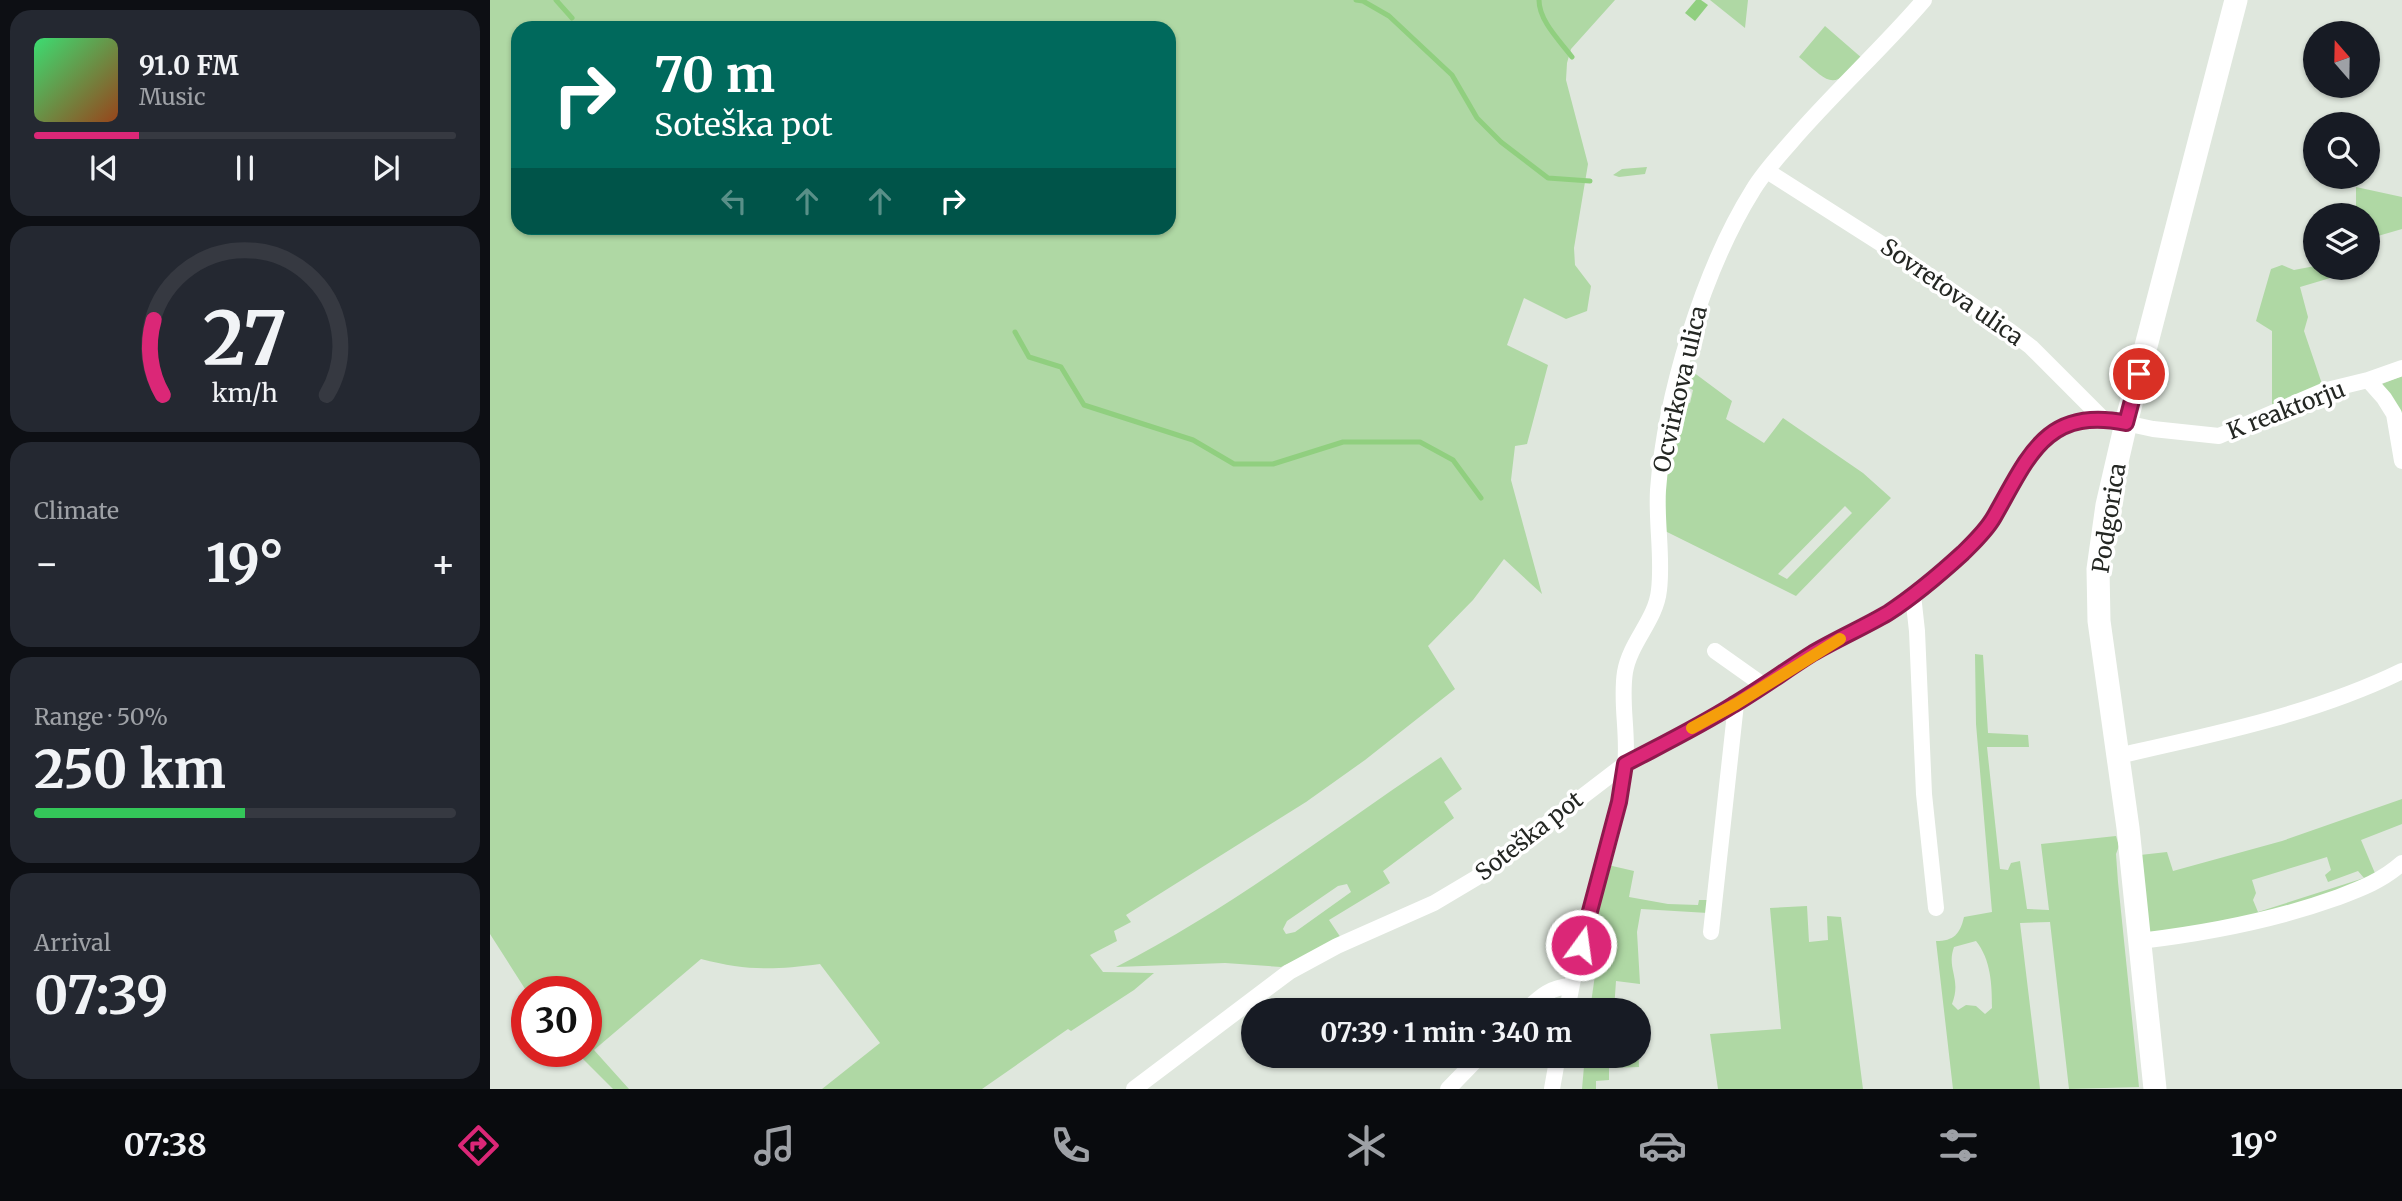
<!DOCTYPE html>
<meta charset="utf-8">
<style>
:root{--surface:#171b24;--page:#242831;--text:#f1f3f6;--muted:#9ea1a6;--line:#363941;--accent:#db2777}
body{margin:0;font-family:Merriweather,serif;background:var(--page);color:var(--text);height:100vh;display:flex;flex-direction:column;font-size:26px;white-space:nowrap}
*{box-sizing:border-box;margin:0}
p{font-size:23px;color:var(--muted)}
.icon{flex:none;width:38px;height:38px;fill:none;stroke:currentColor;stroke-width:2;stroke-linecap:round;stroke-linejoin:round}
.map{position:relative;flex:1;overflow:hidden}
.drawer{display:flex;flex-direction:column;gap:10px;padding:10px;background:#0d0f14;width:490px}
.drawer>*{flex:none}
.top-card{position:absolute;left:21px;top:21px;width:665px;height:214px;border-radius:21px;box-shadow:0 2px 5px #0004;background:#00695c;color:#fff;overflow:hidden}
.needle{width:46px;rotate:340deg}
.fabs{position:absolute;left:1813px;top:21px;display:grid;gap:14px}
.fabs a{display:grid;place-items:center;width:77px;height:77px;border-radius:50%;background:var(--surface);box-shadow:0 2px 5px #0004;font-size:35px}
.speed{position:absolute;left:21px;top:976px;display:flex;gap:14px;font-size:35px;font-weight:700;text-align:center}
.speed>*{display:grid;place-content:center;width:91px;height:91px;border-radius:50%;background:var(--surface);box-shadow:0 2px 5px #0004;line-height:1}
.speed .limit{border:10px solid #d22;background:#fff;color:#111}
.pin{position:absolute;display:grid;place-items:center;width:60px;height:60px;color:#fff;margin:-30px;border:4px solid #fff;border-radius:50%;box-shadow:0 2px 7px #0007}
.me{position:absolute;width:77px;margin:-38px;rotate:14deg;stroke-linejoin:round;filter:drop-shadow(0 0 5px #0008)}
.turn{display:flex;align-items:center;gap:24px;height:147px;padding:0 28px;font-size:32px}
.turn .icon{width:91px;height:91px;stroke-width:2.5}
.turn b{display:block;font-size:49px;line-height:60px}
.lanes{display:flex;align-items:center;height:66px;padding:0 28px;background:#0003;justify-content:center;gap:35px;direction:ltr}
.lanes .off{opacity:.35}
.big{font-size:52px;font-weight:700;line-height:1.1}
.drawer .tile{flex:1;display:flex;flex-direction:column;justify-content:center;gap:10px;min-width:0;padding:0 24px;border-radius:21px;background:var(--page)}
.drawer .dial{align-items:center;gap:0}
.dial svg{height:182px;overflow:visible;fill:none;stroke:var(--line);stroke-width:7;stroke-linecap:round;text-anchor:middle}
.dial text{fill:var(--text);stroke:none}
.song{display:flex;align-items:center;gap:21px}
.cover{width:84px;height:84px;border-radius:10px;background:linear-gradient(135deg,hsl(140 70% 55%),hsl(20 70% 35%))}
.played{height:7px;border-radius:4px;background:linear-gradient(90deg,var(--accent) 25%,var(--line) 25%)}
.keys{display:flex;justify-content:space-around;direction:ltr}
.heat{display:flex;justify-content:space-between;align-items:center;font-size:38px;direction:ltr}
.charge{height:10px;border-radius:5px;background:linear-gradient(90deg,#34c759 50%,var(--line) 0)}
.trip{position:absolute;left:751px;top:998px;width:410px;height:70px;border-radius:35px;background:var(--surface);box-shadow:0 2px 5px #0004;font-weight:700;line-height:70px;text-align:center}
.tab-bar{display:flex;height:112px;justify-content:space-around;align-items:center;background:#090b0e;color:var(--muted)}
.tab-bar .icon{width:49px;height:49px}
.tab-bar .on{color:var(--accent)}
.tab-bar b{font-size:32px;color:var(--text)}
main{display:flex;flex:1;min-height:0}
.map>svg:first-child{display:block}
.green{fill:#afd8a4;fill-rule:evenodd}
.water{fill:#90cf7f}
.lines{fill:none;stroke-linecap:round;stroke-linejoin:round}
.stream{stroke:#90cf7f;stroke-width:5}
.street{stroke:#fff;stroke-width:16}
.secondary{stroke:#fff;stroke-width:23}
.route-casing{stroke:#8e194d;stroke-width:18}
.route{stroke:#db2777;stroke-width:12}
.slow{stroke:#f59e0b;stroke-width:12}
.labels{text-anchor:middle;stroke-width:7;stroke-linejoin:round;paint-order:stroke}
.street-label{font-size:23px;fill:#242723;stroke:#fff}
</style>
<main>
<section class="drawer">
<div class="tile">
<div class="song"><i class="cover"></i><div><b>91.0 FM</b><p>Music</p></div></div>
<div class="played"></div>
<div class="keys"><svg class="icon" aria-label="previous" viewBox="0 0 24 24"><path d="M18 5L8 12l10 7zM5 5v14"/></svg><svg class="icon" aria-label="pause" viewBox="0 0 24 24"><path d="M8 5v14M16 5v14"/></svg><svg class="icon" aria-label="next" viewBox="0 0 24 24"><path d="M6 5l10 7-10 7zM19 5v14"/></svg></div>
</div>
<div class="tile dial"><svg viewBox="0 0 100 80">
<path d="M14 69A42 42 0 1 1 86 69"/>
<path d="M14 69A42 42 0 0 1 10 36" stroke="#db2777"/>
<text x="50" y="56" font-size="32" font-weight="700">27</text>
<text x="50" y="72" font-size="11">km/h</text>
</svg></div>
<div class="tile"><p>Climate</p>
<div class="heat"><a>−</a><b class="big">19°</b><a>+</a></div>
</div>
<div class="tile"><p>Range · 50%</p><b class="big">250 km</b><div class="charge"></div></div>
<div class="tile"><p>Arrival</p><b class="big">07:39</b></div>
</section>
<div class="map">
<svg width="1912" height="1089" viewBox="0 0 1912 1089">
<rect width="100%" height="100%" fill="#dfe7dd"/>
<path class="green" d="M0,0H1125L1081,49L1077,63L1076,80L1098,164L1084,248L1085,265L1101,286L1097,311L1076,319L1034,298L1017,345L1058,365L1037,444L1025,446L1021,480L1052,594L1014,559L983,600L938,646L965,689L875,760L816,802L636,915L641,922L624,931L627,941L600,955L613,972L664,973L644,990L581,1031L578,1029L492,1089H332L390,1043L330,964C284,970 257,971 211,959L104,1050L139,1089H123L86,1052H96V992H37L0,934ZM28,28H679V228H28Z
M1220,0H1258L1255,28Z
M1335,26L1373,59C1341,90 1342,85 1309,57Z
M1157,167L1155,174L1129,177L1123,175L1132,169Z
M1866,187L1912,197V229L1881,238L1882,265L1878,267V215H1866Z
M1792,265L1804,270L1825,266L1874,268L1810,287L1818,317L1814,331L1832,384L1782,406V331L1766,321L1781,269Z
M1203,372L1242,401L1236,419L1274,443L1293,418L1373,473L1401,498L1306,596L1175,531L1174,479L1189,401L1200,403L1203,390L1193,385ZM1355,506L1362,513L1297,579L1288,574Z
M1912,376V422L1892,384Z
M1485,654L1493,655L1498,733L1538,735L1539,747H1497L1510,869L1518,870L1521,863L1530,861L1537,909L1559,910L1551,844L1626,836L1629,846L1626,854L1628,882L1649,1087L1579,1089L1560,922L1530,923L1550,1089H1463L1446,941C1464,941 1470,934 1474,917L1502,912L1486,724ZM1486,941C1501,960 1502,984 1502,1008L1495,1014L1486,1006L1476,1005L1468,1010L1462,1004C1472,979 1456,969 1464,947Z
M951,757L972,789L954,802L964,818L893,871L900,883L839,920L851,938L791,967L735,963L626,967C741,909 844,828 951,757ZM857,884L861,892L805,932L796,934L793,929L797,921L848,886Z
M1912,799V824L1871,840L1887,878L1824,903L1699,931L1659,932L1650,855L1677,852L1683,871L1792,841ZM1837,857L1841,870L1835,875L1838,882L1868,871L1874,878L1768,912L1763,900L1766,893L1762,880Z
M1118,865L1144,871L1139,897L1178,904L1208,905L1209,900H1219L1218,913L1151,909L1147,932L1150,984L1126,981L1124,1010H1100L1105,975L1093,972Z
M1317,906L1319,942L1338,940L1337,916L1351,917L1373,1089H1228L1220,1034L1291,1029L1280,908Z
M1148,1036L1149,1067L1119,1068V1080L1106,1081V1089H1092L1095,1055H1148Z"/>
<path class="water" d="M1206,0H1211L1218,5L1205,21L1195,13Z"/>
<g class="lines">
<path class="stream" d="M66,0L82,18
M866,0L873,1L899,16L962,75L987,118L1011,142L1058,178L1100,181
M1049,0C1049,21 1070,41 1082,57
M525,332L539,357L571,367L594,405L703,440L744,464H783L853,442H930L963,460L991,498"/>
<path class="street" d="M1277,171L1412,257L1520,331L1541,347L1612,418L1663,429L1729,436L1833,391L1878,380L1912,368
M1878,380L1894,398L1904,414L1912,461
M1423,595L1427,631L1434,794L1446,908
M1225,651L1273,685
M1627,756C1722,735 1824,714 1912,671
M1221,932L1246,704
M1650,941C1717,933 1782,921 1846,898C1870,889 1892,881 1912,863
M1036,1010C1051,996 1061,987 1081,986
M1077,1010C1084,971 1093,934 1104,896C1116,853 1130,810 1135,766C1139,735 1130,703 1135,672C1140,642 1166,620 1169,590C1173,557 1166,523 1168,490C1175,396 1213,270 1263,190C1273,173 1288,157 1301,142C1343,93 1392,49 1434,0
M644,1089L799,972L847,946L944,903L986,878L1135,764L1229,714L1326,652L1398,612L1423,595L1471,554L1497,528L1533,464L1556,438L1575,425L1612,418
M958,1089L991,1055
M1062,1089L1068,1055"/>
<path class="secondary" d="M1665,1089L1638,828L1609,621L1608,569L1617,505L1636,423L1746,0"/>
</g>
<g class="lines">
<g class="route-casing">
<path id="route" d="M1091,945L1129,802L1135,764C1171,745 1208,727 1243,705C1270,689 1296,670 1323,653C1347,639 1374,627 1398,613C1424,596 1450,574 1473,553C1484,542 1496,531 1504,517C1538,458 1555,406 1636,423L1649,374"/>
</g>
<use href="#route" class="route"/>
<path class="slow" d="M1202,728L1246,704L1350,639"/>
</g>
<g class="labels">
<g class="street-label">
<text transform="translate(1462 292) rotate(35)" y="8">Sovretova ulica</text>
<text transform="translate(1190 389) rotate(-77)" y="8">Ocvirkova ulica</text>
<text transform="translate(1796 410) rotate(-21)" y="8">K reaktorju</text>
<text transform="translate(1619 518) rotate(-81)" y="8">Podgorica</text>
<text transform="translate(1039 836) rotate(-38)" y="8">Soteška pot</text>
</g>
</g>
</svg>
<div class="fabs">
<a><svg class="needle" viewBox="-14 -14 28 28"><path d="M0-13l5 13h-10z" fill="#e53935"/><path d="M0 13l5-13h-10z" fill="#9ea1a6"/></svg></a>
<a><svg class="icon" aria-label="search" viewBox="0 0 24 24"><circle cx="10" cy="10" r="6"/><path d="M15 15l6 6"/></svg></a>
<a><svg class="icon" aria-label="layers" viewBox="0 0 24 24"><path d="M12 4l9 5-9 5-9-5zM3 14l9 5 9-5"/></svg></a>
</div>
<div class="speed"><div class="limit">30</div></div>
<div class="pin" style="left:1649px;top:374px;background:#d93025"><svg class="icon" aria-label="arrive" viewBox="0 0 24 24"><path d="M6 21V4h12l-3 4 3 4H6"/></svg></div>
<svg class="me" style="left:1091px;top:945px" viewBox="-20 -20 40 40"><circle r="17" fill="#db2777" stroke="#fff" stroke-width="3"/><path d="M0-11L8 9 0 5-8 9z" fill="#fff"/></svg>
<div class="trip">07:39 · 1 min · 340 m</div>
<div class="top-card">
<div class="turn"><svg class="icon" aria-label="right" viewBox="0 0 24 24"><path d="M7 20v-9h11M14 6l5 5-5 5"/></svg><div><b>70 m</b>Soteška pot</div></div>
<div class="lanes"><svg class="icon off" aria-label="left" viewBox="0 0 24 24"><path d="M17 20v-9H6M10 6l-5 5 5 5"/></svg><svg class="icon off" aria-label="ahead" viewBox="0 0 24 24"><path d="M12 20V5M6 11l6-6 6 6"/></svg><svg class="icon off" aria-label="ahead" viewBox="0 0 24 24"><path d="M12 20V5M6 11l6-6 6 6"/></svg><svg class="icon" aria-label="right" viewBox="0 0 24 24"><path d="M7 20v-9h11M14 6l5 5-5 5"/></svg></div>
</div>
</div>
</main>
<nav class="tab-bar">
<b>07:38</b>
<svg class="icon on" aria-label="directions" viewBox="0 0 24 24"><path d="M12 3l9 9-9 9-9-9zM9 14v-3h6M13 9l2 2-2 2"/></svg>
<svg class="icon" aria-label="music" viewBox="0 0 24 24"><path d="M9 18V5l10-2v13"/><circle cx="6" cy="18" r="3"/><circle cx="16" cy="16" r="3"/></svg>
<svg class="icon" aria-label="phone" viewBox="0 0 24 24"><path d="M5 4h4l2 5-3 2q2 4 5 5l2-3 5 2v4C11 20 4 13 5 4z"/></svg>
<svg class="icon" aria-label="climate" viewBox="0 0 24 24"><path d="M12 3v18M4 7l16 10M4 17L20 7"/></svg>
<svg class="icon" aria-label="car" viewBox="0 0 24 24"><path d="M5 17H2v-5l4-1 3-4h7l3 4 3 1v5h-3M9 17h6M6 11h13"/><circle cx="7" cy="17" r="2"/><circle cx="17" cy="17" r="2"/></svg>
<svg class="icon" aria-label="filters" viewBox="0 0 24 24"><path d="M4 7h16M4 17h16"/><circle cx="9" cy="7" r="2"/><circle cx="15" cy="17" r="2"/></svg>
<b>19°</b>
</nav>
